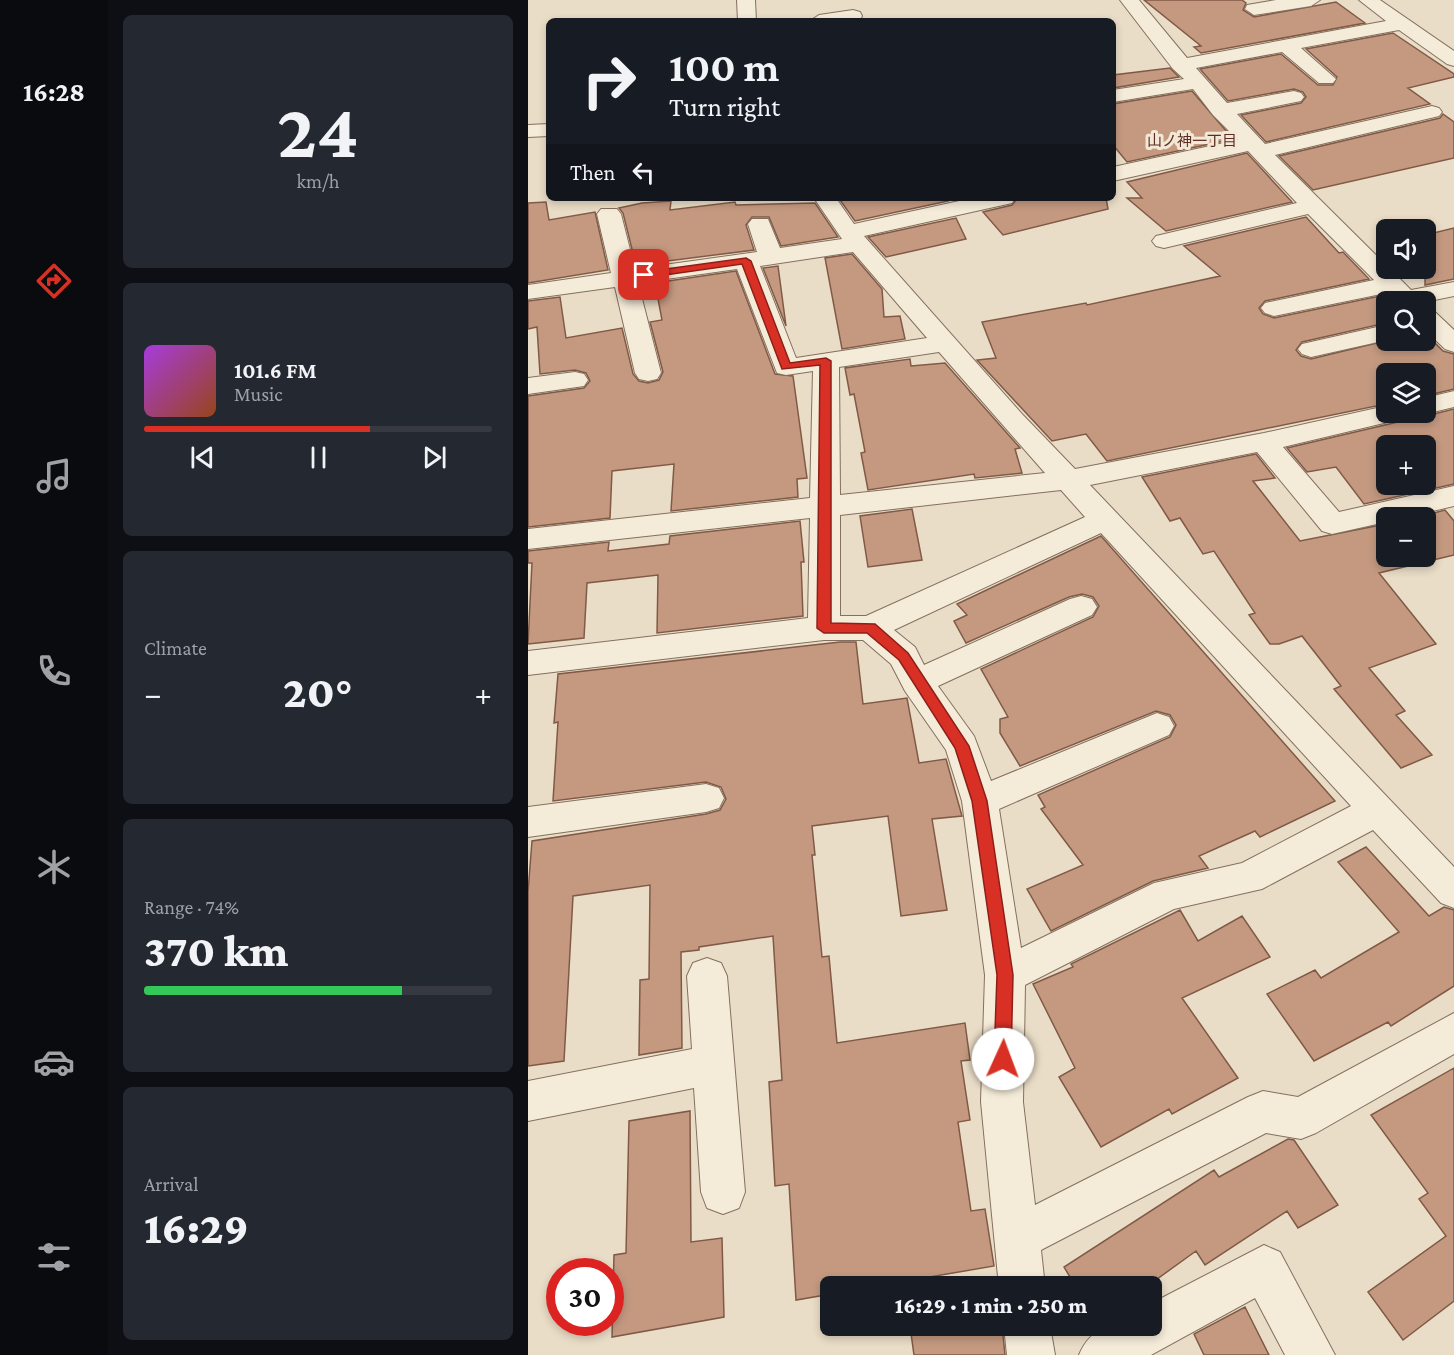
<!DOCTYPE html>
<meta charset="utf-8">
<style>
:root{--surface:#171b24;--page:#242831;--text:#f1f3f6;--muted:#9ea1a6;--line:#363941;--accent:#d93025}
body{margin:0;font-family:"Crimson Pro","Noto Sans JP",serif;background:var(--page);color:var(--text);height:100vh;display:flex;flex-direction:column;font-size:22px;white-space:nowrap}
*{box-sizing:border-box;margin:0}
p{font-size:20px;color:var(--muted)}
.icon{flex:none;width:33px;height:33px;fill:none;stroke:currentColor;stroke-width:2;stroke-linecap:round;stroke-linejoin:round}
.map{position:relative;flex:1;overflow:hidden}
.details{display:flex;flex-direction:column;gap:15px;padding:15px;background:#0d0f14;width:420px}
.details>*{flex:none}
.banner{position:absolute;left:18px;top:18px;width:570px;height:183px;border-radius:9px;box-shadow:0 3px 9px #0003;background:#171b24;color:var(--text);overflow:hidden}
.controls{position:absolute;left:848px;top:219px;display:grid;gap:12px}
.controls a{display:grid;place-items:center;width:60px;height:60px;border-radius:9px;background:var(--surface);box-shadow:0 3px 9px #0003;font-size:30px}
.speed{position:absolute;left:18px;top:1258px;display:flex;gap:12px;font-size:30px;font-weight:700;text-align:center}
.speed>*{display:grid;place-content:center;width:78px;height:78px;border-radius:50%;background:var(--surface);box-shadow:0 3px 9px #0003;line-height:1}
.speed .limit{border:9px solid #d22;background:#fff;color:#111}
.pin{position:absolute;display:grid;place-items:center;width:51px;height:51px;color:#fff;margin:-26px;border-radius:12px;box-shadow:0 3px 9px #0006}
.me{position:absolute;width:66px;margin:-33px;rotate:2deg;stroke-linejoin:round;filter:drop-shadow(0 0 4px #0008)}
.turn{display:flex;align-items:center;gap:21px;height:126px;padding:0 24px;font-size:27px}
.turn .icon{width:78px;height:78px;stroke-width:2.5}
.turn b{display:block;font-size:42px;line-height:51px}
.then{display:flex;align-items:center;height:57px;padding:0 24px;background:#0003;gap:12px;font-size:22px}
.big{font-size:45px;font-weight:800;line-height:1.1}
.details .tile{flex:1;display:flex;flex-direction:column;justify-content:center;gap:9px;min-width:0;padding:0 21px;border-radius:9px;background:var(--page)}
.details .dial{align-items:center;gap:0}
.dial b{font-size:78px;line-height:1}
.song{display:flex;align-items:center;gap:18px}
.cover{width:72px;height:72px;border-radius:9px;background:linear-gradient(135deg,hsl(280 70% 55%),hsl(20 70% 35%))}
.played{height:6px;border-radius:3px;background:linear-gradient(90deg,var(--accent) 65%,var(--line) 65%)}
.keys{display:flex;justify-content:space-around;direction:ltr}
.heat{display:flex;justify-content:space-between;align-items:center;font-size:33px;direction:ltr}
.charge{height:9px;border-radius:4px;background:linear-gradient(90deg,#34c759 74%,var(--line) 0)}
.trip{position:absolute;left:292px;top:1276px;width:342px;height:60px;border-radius:9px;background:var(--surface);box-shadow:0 3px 9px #0003;font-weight:800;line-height:60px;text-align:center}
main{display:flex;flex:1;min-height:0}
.tab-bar{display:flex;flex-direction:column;width:108px;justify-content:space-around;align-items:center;background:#090b0e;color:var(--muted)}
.tab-bar .icon{width:42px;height:42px}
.tab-bar .current{color:var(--accent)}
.tab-bar b{font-size:27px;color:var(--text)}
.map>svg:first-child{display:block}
.building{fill:#c49980;stroke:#805a46;stroke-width:1.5;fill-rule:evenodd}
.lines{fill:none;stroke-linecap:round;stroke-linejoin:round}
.minor-casing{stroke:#83705e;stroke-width:2}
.minor{fill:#f5ebd9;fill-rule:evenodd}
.route{fill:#d93025;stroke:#8d1f18;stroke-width:1.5}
.labels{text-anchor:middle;stroke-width:6;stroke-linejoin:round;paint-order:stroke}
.far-neighbourhood-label{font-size:15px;fill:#5d2d24;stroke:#f2e8d5}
</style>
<main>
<nav class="tab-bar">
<b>16:28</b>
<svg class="icon current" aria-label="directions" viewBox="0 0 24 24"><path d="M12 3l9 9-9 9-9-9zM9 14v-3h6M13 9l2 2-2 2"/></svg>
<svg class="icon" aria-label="music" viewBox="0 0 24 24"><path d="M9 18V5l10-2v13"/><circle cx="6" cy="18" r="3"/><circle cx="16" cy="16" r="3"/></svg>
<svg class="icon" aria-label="phone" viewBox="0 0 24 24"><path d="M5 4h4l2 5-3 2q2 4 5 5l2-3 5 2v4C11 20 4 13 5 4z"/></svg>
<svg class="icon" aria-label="climate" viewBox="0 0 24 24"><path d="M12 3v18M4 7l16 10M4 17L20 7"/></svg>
<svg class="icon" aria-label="car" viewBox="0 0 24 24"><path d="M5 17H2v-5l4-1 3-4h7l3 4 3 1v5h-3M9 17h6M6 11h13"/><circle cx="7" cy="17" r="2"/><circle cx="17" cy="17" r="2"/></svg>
<svg class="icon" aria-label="filters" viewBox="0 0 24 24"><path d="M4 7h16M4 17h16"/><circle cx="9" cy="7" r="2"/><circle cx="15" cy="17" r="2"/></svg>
</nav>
<section class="details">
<div class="tile dial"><b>24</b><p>km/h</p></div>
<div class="tile">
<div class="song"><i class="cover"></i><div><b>101.6 FM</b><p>Music</p></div></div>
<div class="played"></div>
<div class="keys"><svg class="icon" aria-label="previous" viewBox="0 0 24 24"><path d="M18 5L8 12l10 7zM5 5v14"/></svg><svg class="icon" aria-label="pause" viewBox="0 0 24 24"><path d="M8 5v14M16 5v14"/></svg><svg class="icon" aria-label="next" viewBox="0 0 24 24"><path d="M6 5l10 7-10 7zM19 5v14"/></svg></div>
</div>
<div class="tile"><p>Climate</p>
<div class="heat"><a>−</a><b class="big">20°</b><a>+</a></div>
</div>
<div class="tile"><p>Range · 74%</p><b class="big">370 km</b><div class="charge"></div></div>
<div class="tile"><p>Arrival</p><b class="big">16:29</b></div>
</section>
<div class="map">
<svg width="926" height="1355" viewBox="0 0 926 1355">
<rect width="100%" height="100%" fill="#eaddc7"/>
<path class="building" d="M616,0H714L718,3L715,10L726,17L808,2L837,23L673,53L666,47L673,46Z
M865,33L926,74V77L880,88L902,104L738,142L713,115L773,103L778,97L775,92L766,89L700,101L672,69L753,54L790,85H805L809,77L778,49Z
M642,68L651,77L585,88V75Z
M664,91L705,139L599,162L585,145V104Z
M915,114L926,122V158L785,190L751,156L912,118Z
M719,153L764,202L638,231L599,198H614L599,182Z
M322,198H418L420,201L327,221L312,200Z
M495,198H578L580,209L475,235L455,212L484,205L489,199Z
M143,201L142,210L207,202L208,205L287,203L310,237L253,246L241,217H224L218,225L226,250L108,265L95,213L91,208L114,203Z
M18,202L21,220L67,212L80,270L0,283V203Z
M778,217L811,253L815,252L841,279L737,301L731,308L735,314L746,318L857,295L863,302H858V323L774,342L768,350L773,356L783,359L861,340H897V333L915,351L926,354V389L897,396V374H858V404L579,461L558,434L524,441L449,360L468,358L454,322L558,303L559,305L692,276L656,246Z
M428,218L438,239L358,257L340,237Z
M926,228V279L897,285V235Z
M324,254L354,289L356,317L372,316L377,339L314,349L297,258Z
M250,266L258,326L235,268Z
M208,271L247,374L265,376L279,478L269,479L270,497L143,511L146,464L84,471L82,518L0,527V396L56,388L62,381L58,373L47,370L12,374L9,327L0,329V301L32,297L38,338L94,328L105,374L111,381L120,383L131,380L135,372L122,322L134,320L127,283Z
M382,359L383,366L417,363L492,448L487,449L494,473L447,478L446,474L340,490L333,453L337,452L326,394L322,395L317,368Z
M926,409V484L836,504L808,467L779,472L759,448L878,420L882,412L898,416ZM858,446H897V484H858Z
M728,454L747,478L725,481L772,541L858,524V556H897V518H887L917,510L926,521V555L851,573L908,644L841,668L877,711L868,715L904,755L873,768L806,689L813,686L774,636L751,644H742L721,615L727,613L686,551L675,554L652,518L642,521L614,477Z
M384,509L394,560L340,567L332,516Z
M272,521L276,562H273L275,616L129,633L130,575L59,583L56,638L0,644L4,563H0V551L81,542L80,551L141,544L142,536Z
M573,536L807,801L732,837L727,831L671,856L680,868L625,881L523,931L499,889L555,865L513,809L517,807L510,795L642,737L648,725L642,715L628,711L492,766L472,733V719L480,717L453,669L565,617L571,606L565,597L554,594L541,597L438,643L426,621L439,615L429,604Z
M312,642H328L335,704L379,698L391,763L418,759L434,816L404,819L419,910L373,916L360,816L284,826L287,855H284L294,957L301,956L309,1043L437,1023L442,1060L433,1061L442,1120L430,1122L443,1211L457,1209L466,1266L343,1287H303V1294L268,1300L261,1184L247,1186L241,1082L254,1080L245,936L171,947V950L153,952L154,1048L111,1055L112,980L121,979L122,885L45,896L36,1061L0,1066V892L4,841L178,814L192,810L198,799L193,787L178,782L25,801L30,722L26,723L30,674Z
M838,847L901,916L916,907L926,910V986L863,1026L860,1022L786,1061L739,994L787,970L793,978L871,932L810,862Z
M652,910L670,941L714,916L742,957L654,998L710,1078L644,1114L641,1109L573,1147L531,1077L547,1068L505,984L545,967L543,964Z
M926,1068V1301L875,1340L840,1292L918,1236L891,1199L900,1193L843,1115Z
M162,1111L163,1242L194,1238L196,1317L84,1337L86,1255L98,1253L101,1121Z
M760,1139L766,1140L810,1205L770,1228L759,1211L677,1265L668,1251L618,1287H548L536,1267L686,1170L691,1177Z
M717,1307L741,1355H676L666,1334Z
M382,1326H474L477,1355H386Z"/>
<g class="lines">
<g class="minor-casing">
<path id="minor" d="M209,0H227L228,21H210Z
M592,0H611L659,58L858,21L831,0H852L926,51V66L919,64L871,30L773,48L808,79L805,83H791L754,52L668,68L699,103L766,91L773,93L776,97L773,101L709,114L737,144L904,106L911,108L914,112L911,116L747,155L858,265V268H861L883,290L926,282V296L897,302H867L858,293L746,316L737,313L733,308L737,303L846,280L780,214L636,248L628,246L624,241L628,236L769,203L720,151L585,181V167L710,140L685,115L665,89L585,102V90L656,79L645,69Z
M748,0H792L783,6L726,15L717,9L719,5Z
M325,10L332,12L334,16L332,20L282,21L291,15Z
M21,124V136L0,137V125Z
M286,198H308L326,224L445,198H487L484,203L336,236L494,414L547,469L736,433L858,406V412H880L877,418L755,447L811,512L926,486V506L875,518H858V522L804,534L794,531L729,452L562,485L926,867V908L913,903L845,830L734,889L646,909L497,985L495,1102L507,1205L720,1097L735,1091L770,1097L926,1013V1054L788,1133L773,1139L738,1133L513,1250L517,1287H471L453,1102L457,975L434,801L418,750L377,691L363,664L335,640H296L0,675V651L280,618L282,518L0,549V529L282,498L285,371L258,375L249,373L209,269L110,283L133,373L129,379L120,381L111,379L107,373L87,287L0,299V285L83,273L69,214L73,209H89L93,214L107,269L229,252L220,224L224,219H240L252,248L314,239ZM325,252L399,338L268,358L232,266ZM411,352L517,473L312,495L311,367ZM533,490L557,517L338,616H312V515ZM573,533L823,806L714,863L626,883L493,948L471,809L641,735L646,726L641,717L629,713L463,781L446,736L410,686L564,615L569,607L564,599L553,596L542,599L396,665L387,647L366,630Z
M897,308L906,311L926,330V352L917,349L897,330Z
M858,325L859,340L783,357L774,354L770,349L774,344Z
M47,372L56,374L60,380L56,386L0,394V378Z
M926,391V407L897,414L890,412H897V398Z
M178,784L191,788L196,798L191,808L178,812L0,837V807Z
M179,958L193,963L199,976L217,1192L211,1208L195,1214L179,1208L173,1192L166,1088L0,1121V1081L164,1049L159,976L165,963Z
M736,1245L752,1252L807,1355H757L727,1298L623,1355H551C566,1320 591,1326 624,1326V1303Z
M476,1326H522L527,1355H479Z"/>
</g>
<use href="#minor" class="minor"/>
</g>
<path class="route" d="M218,258L223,261L262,363L298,358L303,361V623L347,624L380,653L441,746L459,801L485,975L483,1059L481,1065L475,1067L469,1065L466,1059L469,975L444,801L427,748L371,660L339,633H296L289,628L292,365L254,369L214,264L116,278L110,275L116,272Z"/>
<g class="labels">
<g class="far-neighbourhood-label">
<text x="664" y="146">山ノ神一丁目</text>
</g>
</g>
</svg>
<div class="controls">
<a><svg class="icon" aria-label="sound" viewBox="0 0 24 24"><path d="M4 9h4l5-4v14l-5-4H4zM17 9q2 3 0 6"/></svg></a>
<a><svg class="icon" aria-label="search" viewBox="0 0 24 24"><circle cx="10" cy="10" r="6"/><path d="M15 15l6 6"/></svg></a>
<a><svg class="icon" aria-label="layers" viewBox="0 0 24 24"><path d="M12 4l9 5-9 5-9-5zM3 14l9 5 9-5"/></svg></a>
<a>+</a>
<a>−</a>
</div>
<div class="speed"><div class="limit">30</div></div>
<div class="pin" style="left:116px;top:275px;background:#d93025"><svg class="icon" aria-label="arrive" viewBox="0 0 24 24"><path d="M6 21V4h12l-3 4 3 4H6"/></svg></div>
<svg class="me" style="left:475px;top:1059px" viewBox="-20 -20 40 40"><circle r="19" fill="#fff"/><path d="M0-13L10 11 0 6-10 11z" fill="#d93025"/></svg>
<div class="trip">16:29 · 1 min · 250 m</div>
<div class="banner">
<div class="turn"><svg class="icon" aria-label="right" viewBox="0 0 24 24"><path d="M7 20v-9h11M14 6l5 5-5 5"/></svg><div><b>100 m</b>Turn right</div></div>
<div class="then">Then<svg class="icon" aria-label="left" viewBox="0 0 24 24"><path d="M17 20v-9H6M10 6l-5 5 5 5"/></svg></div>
</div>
</div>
</main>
